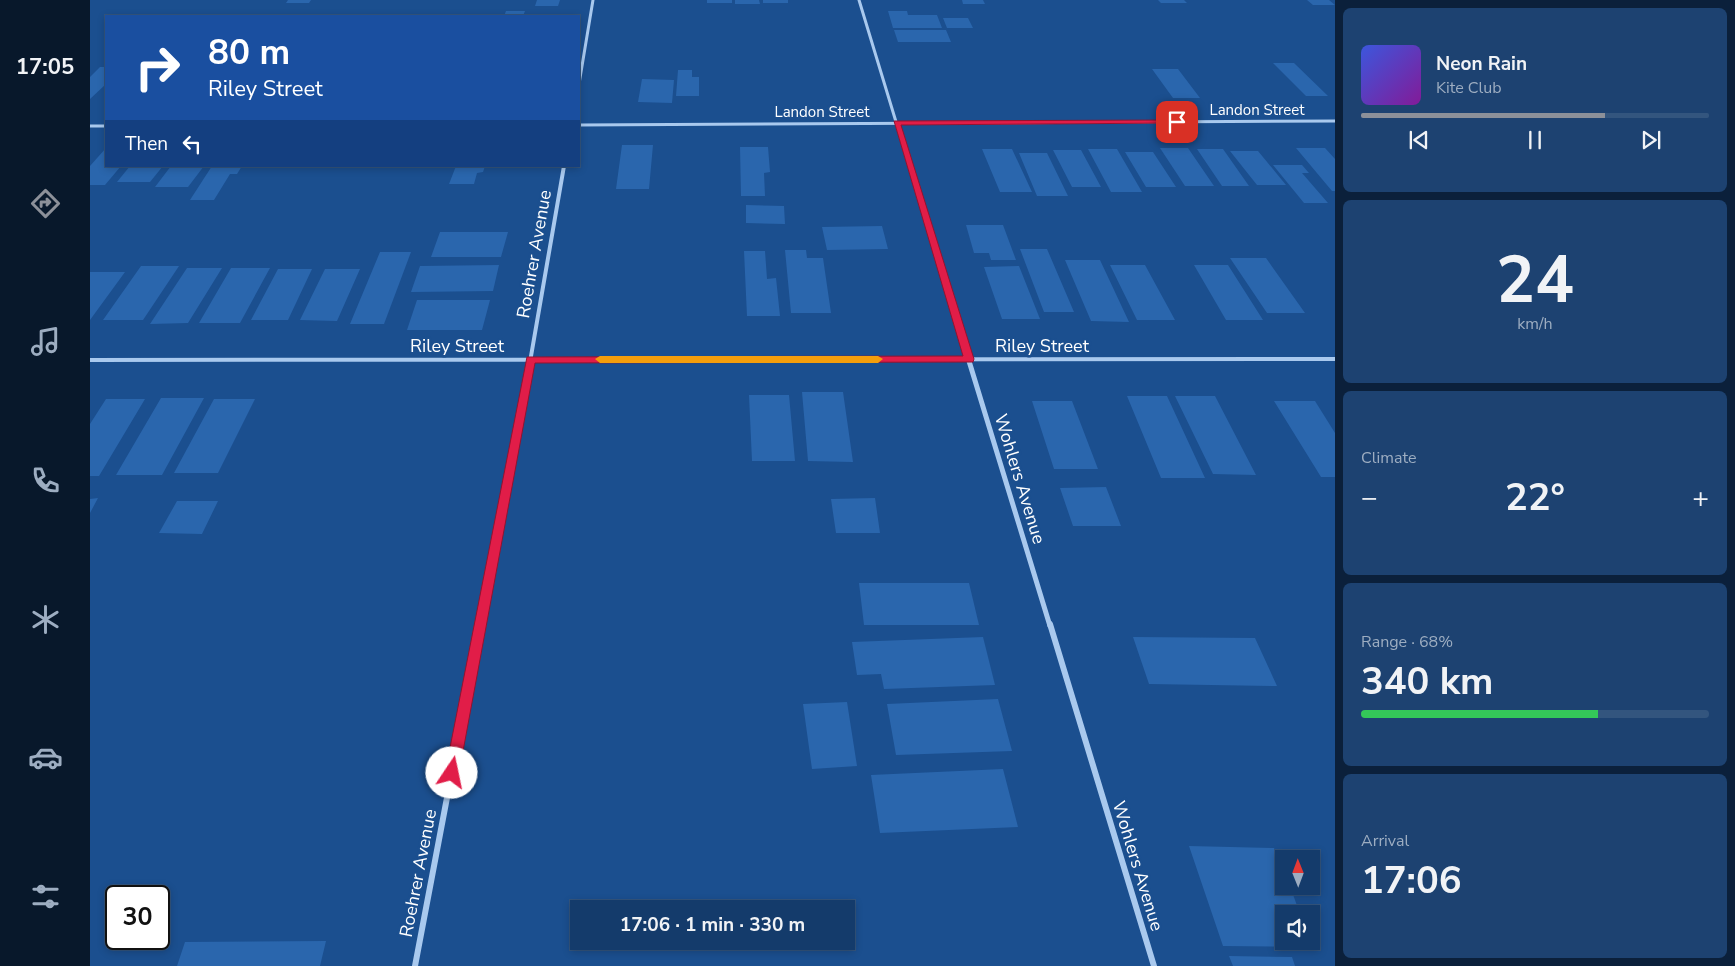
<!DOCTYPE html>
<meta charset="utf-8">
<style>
:root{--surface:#143b6b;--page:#1d4271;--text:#f1f3f6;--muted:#9dadc1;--line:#33557e;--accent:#8c9099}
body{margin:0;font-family:"Nunito Sans",sans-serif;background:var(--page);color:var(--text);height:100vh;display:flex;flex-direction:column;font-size:19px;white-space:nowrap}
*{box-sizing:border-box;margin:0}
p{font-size:16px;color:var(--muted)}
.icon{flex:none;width:28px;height:28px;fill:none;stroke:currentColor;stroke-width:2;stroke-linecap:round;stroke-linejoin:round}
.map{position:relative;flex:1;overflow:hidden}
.drawer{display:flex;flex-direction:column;gap:8px;padding:8px;background:#0b203b;width:400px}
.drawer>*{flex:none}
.guide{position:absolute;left:15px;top:15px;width:475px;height:152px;border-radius:0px;box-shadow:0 2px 8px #0003,0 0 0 1px var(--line);background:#1a4fa0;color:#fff;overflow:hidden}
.needle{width:32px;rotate:359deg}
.buttons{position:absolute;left:1185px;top:850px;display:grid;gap:10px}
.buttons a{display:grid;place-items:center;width:45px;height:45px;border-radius:0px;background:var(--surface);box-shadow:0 2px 8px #0003,0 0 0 1px var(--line);font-size:25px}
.speed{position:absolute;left:15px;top:885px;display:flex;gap:10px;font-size:25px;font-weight:700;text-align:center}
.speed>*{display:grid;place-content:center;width:65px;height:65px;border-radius:50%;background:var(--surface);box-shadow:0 2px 8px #0003,0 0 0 1px var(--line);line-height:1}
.speed .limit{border:2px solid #111;border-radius:8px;background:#fff;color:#111}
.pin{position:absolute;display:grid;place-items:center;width:42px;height:42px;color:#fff;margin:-21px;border-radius:10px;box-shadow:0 2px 8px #0006}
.me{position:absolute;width:55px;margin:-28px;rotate:11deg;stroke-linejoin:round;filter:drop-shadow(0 0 4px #0008)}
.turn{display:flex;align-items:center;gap:18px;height:105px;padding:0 20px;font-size:22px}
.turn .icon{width:65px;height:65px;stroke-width:2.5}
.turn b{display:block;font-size:35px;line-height:42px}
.then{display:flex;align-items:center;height:48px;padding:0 20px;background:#0003;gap:10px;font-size:19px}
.big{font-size:38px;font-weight:700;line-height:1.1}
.drawer .tile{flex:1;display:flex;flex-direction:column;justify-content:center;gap:8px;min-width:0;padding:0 18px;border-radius:8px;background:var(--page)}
.drawer .dial{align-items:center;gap:0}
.dial b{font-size:65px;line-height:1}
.song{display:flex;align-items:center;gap:15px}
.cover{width:60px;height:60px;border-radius:8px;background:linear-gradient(135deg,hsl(230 70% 55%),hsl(290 70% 35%))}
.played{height:5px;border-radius:2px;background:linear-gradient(90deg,var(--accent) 70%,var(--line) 70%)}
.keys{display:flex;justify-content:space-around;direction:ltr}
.heat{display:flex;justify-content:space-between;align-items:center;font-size:28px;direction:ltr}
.charge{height:8px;border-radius:4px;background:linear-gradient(90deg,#34c759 68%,var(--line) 0)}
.trip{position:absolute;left:480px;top:900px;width:285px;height:50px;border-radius:0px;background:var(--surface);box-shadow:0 2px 8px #0003,0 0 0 1px var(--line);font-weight:700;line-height:50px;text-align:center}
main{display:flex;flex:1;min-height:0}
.menu{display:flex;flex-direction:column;width:90px;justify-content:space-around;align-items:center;background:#08182b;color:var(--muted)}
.menu .icon{width:35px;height:35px}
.menu .selected{color:var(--accent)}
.menu b{font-size:22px;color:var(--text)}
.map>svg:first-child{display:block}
.building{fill:#2a66ad}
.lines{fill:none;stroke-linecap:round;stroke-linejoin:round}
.minor-far3{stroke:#a9c9ee;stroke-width:3}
.minor-far2{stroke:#a9c9ee;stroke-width:4}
.minor-far1{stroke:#a9c9ee;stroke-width:5}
.minor{stroke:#a9c9ee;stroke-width:6}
.route{fill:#e11d48;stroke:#92132f}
.slow{fill:#f59e0b}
.labels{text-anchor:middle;stroke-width:5;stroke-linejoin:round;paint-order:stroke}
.far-street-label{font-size:15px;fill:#fff;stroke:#1b4f8f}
.street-label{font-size:18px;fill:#fff;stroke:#1b4f8f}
</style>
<main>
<nav class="menu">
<b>17:05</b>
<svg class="icon selected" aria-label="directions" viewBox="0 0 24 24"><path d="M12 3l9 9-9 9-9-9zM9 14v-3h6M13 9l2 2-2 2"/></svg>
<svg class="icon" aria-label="music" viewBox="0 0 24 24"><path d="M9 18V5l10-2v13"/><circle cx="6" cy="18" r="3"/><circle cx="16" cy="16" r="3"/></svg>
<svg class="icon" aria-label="phone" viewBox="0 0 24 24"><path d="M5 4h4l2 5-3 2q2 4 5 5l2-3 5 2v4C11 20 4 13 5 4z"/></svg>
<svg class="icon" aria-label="climate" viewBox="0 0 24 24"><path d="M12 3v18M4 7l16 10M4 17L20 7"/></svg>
<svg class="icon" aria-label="car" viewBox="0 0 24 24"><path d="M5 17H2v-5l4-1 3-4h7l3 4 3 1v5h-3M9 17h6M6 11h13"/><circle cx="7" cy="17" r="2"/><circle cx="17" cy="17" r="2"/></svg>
<svg class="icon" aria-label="filters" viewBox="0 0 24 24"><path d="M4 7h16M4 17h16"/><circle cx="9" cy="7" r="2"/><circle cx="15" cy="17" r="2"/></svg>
</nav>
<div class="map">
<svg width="1245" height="966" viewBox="0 0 1245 966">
<rect width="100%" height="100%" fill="#1b4f8f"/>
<path class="building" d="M198,0H221L219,3H196Z
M447,0H470L468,6H445Z
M617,0H642V3H617Z
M645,0H669L670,4H645Z
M673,0H698V3H673Z
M872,0H893L895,4H873Z
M1068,0H1094L1097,3H1071Z
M1217,0H1239L1245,5H1223Z
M416,11H435L433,16H414Z
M798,11H817L818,15H847L852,28H803Z
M853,18H878L883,28H857Z
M804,30H856L861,42H808Z
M1183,63H1204L1238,96H1216Z
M10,67H16V84L0,99V77Z
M1062,69H1088L1110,98H1083Z
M588,70H602V77H609V96H586Z
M552,79L584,80L582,103L548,102Z
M532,145H563L559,189H526Z
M650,147H678L680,172L674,173L675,196H651Z
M16,148V166H31L15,185H0V166Z
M1070,148H1098L1124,186H1095Z
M1206,148H1235L1245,159V191H1242Z
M892,149H922L942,192H910Z
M998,149H1027L1052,192H1021Z
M1107,149H1133L1159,186H1132Z
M963,150H991L1011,187H982Z
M1140,151H1168L1196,185H1167Z
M1035,152H1063L1086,187H1056Z
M929,153H957L978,196H947Z
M1183,165H1212L1219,173H1212L1238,203H1214Z
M40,166H73L60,182H27Z
M81,166H114L98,187H65Z
M122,166H152L147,174H140L124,200H100Z
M366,166H395L393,172L387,173L384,184H359Z
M656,205L694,206L695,224L656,223Z
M876,225H913L926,260H901L899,253H884Z
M792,226L798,249L737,250L732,227Z
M350,232H418L411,257H341Z
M930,249H957L984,312H954Z
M695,250H716L717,258H733L741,313H701Z
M654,251H675L677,279L686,278L690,316H657Z
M290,252H321L294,324H260Z
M1140,258H1176L1215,313H1177Z
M975,260H1010L1039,322L1001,321Z
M409,265L403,291L321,292L330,266Z
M1020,265H1055L1085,320H1047Z
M1104,265H1138L1173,320H1136Z
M51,266H89L53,320H13Z
M929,266L950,319H912L894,267Z
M97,268H132L98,323L60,324Z
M141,268H180L150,323H109Z
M188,269H222L198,320H161Z
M235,269H270L247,321L210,320Z
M0,272H35L0,320Z
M327,300H400L392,330H317Z
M712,392H753L763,462L718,461Z
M659,395H699L705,461H662Z
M1037,396H1077L1115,478H1071Z
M1085,396H1125L1166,475L1123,474Z
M71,398H114L72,475H26Z
M16,399H55L9,476H0V424Z
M124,399H165L128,473H84Z
M942,401H982L1008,469H964Z
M1184,401H1225L1245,433V477H1231Z
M1016,487L1031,526H983L970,488Z
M8,498L0,513V499Z
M785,498L790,533H746L741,499Z
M87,501H128L112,534L69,533Z
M769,583H879L889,625H774Z
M893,637L905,685L794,689L791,674L767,675L762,642Z
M1043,637L1165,638L1187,686L1059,684Z
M908,699L922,751L806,755L797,704Z
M757,702L767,766L722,769L713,704Z
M913,769L928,827L790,833L781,775Z
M1099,846L1184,848L1194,872V886H1200L1210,914H1194V941H1221L1223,947L1133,946Z
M236,941L230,966H87L95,942Z
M1139,956L1202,957L1205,966H1143Z"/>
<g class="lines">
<path class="minor-far3" d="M769,0L817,158
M489,84L503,0
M489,125L1245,121
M0,126H16"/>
<path class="minor-far2" d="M817,157L880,362
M0,360L1245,359
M440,362L474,166"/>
<path class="minor-far1" d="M879,361L960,626
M390,626L440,361"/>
<path class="minor" d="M960,624L1064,966
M325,966L390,624"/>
</g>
<path class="route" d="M1087,120L1091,122L1090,123L811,125L884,359L883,362L445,363L369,773L367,779L362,781L357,779L355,773L437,357L873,356L804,121Z"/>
<path class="slow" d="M510,356H788L793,359L788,363H510L505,359Z"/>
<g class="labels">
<g class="far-street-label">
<text x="1167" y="115">Landon Street</text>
<text x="732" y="117">Landon Street</text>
</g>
<g class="street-label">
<text transform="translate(444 254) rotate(-80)" y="6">Roehrer Avenue</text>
<text x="367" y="352">Riley Street</text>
<text x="952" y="352">Riley Street</text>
<text transform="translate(930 479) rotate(73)" y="6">Wohlers Avenue</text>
<text transform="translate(1048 866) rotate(73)" y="6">Wohlers Avenue</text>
<text transform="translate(328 873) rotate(-79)" y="6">Roehrer Avenue</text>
</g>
</g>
</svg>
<div class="buttons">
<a><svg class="needle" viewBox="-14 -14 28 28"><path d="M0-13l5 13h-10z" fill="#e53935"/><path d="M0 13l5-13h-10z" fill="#9dadc1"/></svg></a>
<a><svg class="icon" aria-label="sound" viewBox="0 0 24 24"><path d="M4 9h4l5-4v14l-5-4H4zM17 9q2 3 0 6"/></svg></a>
</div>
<div class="speed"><div class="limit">30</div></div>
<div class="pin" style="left:1087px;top:122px;background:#d93025"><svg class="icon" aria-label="arrive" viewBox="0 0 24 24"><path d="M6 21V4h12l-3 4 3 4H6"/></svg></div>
<svg class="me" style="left:362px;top:773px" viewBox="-20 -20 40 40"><circle r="19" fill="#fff"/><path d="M0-13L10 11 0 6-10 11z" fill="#e11d48"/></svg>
<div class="trip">17:06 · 1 min · 330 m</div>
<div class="guide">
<div class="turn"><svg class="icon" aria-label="right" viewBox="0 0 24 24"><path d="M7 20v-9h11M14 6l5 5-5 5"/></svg><div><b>80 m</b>Riley Street</div></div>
<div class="then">Then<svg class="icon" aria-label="left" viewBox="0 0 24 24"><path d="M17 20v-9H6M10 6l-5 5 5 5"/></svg></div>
</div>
</div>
<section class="drawer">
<div class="tile">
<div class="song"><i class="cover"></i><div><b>Neon Rain</b><p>Kite Club</p></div></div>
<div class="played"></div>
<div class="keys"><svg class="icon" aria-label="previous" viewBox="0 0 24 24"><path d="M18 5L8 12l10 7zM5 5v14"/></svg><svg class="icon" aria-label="pause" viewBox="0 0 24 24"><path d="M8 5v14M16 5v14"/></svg><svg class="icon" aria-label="next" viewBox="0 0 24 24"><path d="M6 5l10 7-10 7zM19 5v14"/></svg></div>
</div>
<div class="tile dial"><b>24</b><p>km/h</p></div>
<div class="tile"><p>Climate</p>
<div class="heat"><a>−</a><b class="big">22°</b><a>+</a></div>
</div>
<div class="tile"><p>Range · 68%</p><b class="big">340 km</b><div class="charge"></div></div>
<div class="tile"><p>Arrival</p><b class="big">17:06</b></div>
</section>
</main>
